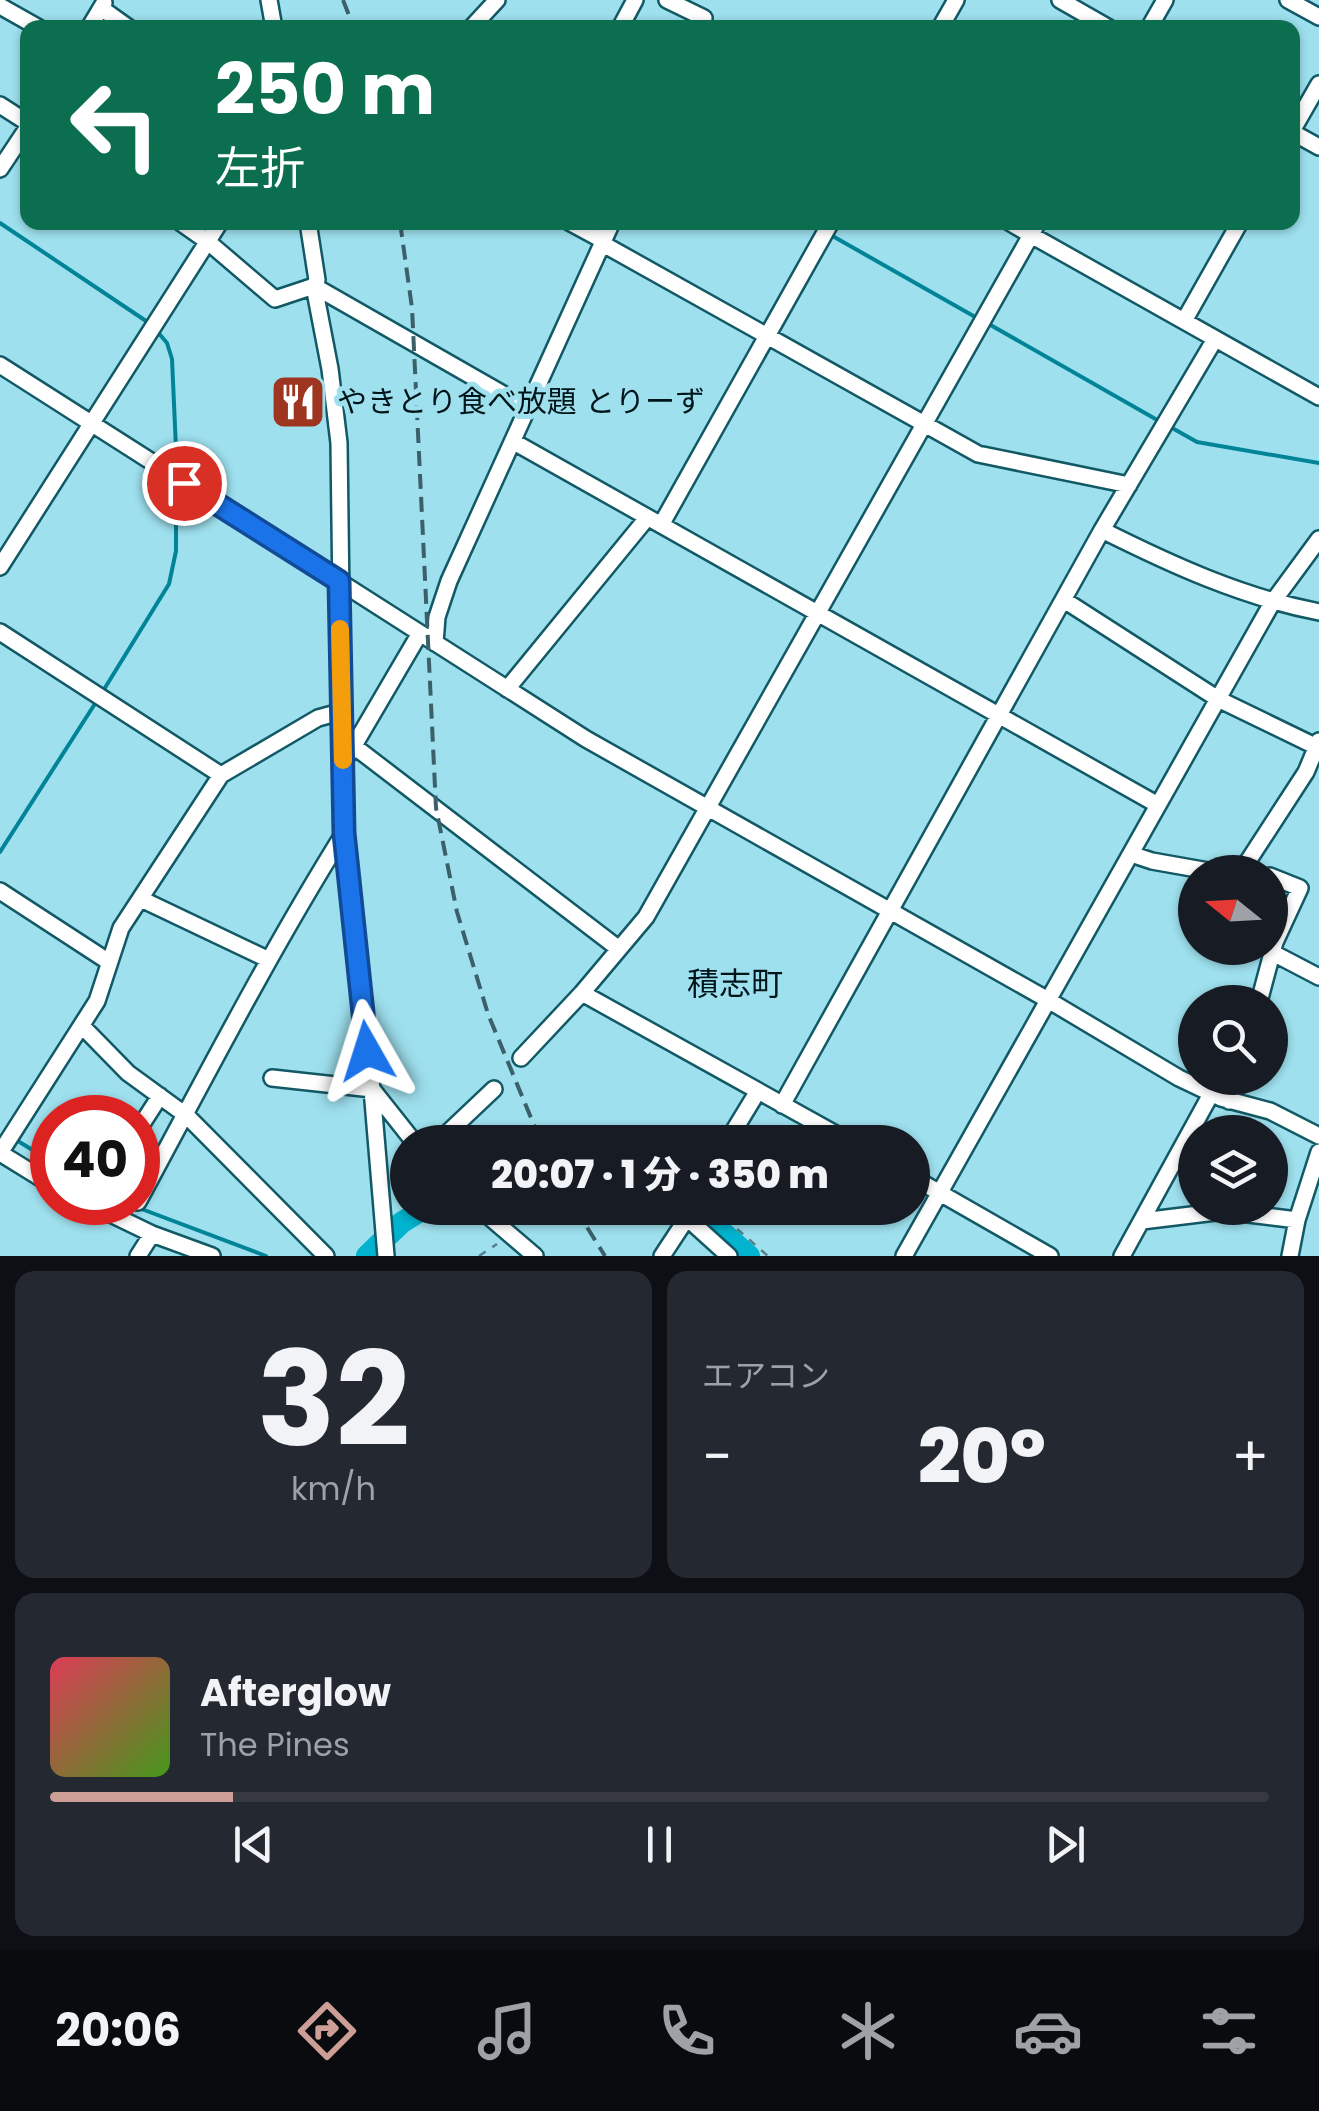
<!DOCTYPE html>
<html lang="ja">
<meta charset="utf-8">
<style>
:root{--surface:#171b24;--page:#242831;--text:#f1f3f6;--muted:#9ea1a6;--line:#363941;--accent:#cc9e96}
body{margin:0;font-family:Poppins,"Noto Sans JP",sans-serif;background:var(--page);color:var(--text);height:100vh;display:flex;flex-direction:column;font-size:38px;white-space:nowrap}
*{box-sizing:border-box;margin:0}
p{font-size:32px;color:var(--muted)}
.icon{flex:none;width:55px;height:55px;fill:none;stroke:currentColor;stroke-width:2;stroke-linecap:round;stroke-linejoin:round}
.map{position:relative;height:1256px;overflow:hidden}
.details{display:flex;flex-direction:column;gap:15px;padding:15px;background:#0d0f14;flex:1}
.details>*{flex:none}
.guide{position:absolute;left:20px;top:20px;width:1280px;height:210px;border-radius:20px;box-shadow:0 2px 8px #0004;background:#0b6e4f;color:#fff;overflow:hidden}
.needle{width:65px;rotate:288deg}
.controls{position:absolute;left:1178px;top:855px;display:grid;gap:20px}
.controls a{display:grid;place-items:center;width:110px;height:110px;border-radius:50%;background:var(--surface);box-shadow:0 2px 8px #0004;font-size:50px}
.speed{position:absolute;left:30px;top:1095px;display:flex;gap:20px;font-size:50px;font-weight:700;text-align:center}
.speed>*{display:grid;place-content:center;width:130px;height:130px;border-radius:50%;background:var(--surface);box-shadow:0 2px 8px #0004;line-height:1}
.speed .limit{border:15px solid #d22;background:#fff;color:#111}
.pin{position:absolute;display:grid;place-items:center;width:85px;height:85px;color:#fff;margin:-42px;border:5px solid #fff;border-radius:50%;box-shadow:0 2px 10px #0007}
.me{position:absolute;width:110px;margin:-55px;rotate:354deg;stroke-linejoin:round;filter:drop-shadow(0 0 8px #0008)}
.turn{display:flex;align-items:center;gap:35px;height:210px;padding:0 30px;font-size:45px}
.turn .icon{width:130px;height:130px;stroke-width:2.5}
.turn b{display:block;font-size:70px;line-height:85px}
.big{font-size:75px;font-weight:800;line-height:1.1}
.details .card{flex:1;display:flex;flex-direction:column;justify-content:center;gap:15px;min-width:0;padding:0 35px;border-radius:20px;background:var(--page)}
.details .dial{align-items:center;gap:0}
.dial b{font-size:130px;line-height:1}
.song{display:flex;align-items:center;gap:30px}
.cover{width:120px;height:120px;border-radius:15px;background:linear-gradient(135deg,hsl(350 70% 55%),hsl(100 70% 35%))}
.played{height:10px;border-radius:5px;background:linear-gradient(90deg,var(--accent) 15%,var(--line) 15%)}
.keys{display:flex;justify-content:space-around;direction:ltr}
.heat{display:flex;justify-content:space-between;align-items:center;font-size:55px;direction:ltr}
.details .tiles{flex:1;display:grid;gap:15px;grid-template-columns:1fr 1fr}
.card:last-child{grid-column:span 2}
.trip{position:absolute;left:390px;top:1125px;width:540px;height:100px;border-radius:50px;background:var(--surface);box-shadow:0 2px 8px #0004;font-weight:800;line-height:100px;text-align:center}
.menu{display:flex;height:160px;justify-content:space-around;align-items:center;background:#090b0e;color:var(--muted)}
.menu .icon{width:70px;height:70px}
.menu .on{color:var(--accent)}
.menu b{font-size:45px;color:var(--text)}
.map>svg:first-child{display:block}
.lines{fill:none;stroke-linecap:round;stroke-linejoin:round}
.stream{stroke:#018498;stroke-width:4}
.river{stroke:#01b3ce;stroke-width:22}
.minor-casing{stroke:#125966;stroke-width:20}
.path{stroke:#53808a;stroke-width:2.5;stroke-dasharray:8 8;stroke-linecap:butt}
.minor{stroke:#fff;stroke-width:15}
.rail{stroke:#3b6069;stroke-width:4;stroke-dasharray:15 8;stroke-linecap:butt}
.route-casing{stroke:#114b97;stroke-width:25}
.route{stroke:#1a73e8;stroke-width:18}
.slow{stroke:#f59e0b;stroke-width:18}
.labels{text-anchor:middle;stroke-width:10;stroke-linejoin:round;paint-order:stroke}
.poi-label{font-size:30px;fill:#00151a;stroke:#9ee0ee;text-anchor:start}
.neighbourhood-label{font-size:32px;fill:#00151a;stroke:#9ee0ee}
</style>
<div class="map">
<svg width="1319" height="1256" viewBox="0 0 1319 1256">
<rect width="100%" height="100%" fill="#9ee0ee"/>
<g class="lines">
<path class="stream" d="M808,222L821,230
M0,223L149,323
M829,234L977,318
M987,323L1159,421
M156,330L167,343L172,359L177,471
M1174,429L1197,442L1319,463
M103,691L169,584L176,551V485
M0,852L98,699
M13,1138L52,1162
M123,1202L266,1256"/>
<path class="river" d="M695,1208L749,1256
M367,1256L401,1223L425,1208"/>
<g class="minor-casing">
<path id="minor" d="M269,0L274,28
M667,0L704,18
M1060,0L1109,28
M1288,0L1319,17
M0,6L39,28
M101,8L129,28
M89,28L104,3
M471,28L497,0
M620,28L635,0
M940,28L956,0
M1149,28L1165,0
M0,105L28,123
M1292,131L1319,84
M1292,132L1319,147
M0,169L28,127
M180,222L207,241L275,299L314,286L529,409
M308,222L317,280L314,286L330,369L339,443L344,833L372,1089L386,1256
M569,222L604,241
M1009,222L1031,235L1038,222
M603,244L978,454L1129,485
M1184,321L1240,222
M0,365L586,739L1048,1000L1179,1078L1221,1098L1270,1111L1319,1136
M514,442L1158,805
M661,525L831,222
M1102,530C1172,565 1242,597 1319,612
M0,567L220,222
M1064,600L1218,699L1317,747
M0,632L221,775
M435,643L437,617L449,581L612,222
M507,689L647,518
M355,747L619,949
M349,754L420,633
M1131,854L1152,861L1214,872
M1241,872L1306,772L1319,741
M0,891L109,962
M141,899L267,959
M1275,954L1319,977
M1259,1002L1275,942L1300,888L1270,876
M82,1026L128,1073L187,1116L326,1256
M521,1058L582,993
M272,1078L372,1089L414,1142
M1229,1101L1236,1078
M782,1105L1102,530L1215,339
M138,1130L160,1096
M438,1142L494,1089
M727,1142L758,1091
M850,1142L582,993L646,917L1031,235L1319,397
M0,1153L97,1001L121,928L221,775L318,718L340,712
M0,1153L52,1185
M912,1177L1050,1256
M86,1202L152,1234L212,1256
M138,1202C205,1078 269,953 344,833
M479,1208L535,1256
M1142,1221L1224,1211L1297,1220
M138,1256L152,1234
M662,1256L687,1218L729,1256
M904,1256L1272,603L1319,539
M1122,1256L1211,1094
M1290,1256L1297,1220L1319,1152"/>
</g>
<path class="path" d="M584,1142L601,1139L620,1142
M713,1208L768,1256
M479,1256L497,1244"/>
<use href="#minor" class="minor"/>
<path class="rail" d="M343,0L354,28
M400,222L412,308L436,808L457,912L488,1014L541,1142
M575,1208L605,1256"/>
</g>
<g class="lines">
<g class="route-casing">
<path id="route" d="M184,483L339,581L344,833L367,1051"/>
</g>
<use href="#route" class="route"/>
<path class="slow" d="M340,629L343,760"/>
</g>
<defs>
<g id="restaurant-square" transform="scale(2.875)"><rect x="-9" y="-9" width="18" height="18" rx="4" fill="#9e3520" stroke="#9ee0ee"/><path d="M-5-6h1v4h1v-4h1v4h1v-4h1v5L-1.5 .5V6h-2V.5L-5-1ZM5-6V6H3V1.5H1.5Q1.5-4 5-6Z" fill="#fff"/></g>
</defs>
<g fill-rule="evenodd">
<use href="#restaurant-square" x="298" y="402"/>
</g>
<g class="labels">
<g class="poi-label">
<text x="337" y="412">やきとり食べ放題 とりーず</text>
</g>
<g class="neighbourhood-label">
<text x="735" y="995">積志町</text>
</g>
</g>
</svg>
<div class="controls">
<a><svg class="needle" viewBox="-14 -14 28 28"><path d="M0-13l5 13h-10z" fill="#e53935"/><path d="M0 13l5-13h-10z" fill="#9ea1a6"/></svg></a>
<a><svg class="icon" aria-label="search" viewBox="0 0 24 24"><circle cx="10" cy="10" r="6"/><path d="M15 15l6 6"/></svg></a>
<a><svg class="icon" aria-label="layers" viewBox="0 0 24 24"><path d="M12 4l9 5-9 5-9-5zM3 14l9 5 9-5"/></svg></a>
</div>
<div class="speed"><div class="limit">40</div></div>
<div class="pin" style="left:184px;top:483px;background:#d93025"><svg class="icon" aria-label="arrive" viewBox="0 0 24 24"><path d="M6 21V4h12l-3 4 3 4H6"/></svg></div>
<svg class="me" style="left:367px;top:1051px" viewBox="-20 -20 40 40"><path d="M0-17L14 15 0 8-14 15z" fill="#1a73e8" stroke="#fff" stroke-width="4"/></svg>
<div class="trip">20:07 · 1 分 · 350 m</div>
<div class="guide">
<div class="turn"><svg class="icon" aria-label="left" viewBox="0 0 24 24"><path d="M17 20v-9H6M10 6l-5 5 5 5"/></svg><div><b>250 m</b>左折</div></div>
</div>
</div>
<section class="details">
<div class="tiles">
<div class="card dial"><b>32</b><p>km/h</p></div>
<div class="card"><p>エアコン</p>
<div class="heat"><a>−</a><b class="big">20°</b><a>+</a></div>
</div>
<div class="card">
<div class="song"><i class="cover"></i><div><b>Afterglow</b><p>The Pines</p></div></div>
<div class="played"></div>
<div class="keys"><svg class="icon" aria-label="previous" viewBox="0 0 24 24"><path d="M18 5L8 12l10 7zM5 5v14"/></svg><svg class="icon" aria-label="pause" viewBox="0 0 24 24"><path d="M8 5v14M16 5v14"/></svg><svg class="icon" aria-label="next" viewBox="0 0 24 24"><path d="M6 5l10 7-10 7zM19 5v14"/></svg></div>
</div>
</div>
</section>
<nav class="menu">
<b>20:06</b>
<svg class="icon on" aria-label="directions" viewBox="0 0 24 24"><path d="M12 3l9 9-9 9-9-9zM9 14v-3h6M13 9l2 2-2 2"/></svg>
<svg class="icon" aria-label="music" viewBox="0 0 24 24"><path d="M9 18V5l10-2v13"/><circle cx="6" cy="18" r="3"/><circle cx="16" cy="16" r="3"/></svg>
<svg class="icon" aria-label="phone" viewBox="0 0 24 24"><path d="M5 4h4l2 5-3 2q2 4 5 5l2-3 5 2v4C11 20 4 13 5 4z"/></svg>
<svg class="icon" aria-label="climate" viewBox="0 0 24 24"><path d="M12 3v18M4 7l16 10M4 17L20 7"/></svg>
<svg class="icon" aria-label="car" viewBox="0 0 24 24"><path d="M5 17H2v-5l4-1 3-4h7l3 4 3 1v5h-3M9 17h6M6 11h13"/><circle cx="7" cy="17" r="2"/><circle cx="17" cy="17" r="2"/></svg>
<svg class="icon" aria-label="filters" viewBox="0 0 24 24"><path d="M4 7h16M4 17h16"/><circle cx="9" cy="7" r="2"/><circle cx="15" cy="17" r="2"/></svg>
</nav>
